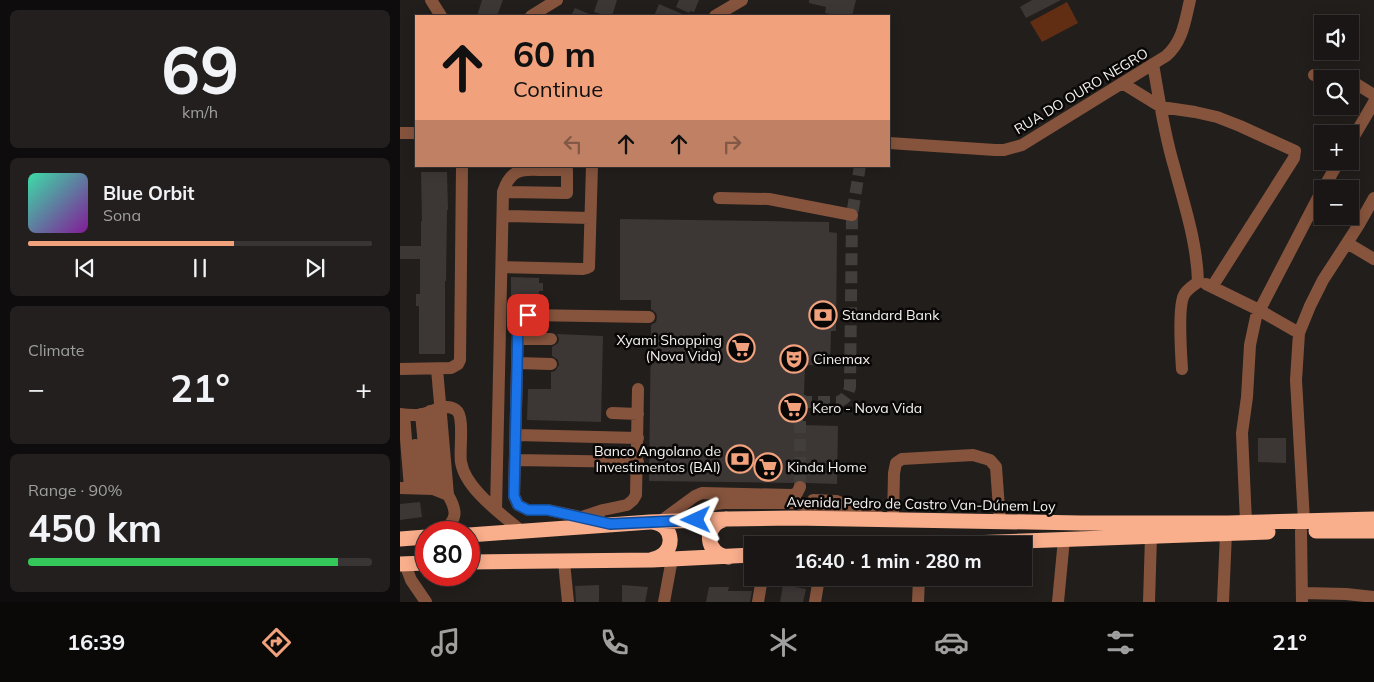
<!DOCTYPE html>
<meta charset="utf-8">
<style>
:root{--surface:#1a1615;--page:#231f1e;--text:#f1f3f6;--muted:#9f9fa0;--line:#383534;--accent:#f1a17c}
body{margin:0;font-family:Mulish,sans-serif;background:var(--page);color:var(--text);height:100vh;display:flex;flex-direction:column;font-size:19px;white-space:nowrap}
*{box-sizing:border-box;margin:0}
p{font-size:16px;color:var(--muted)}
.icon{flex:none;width:28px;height:28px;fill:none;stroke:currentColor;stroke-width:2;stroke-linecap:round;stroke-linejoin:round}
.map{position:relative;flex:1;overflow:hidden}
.drawer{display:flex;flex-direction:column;gap:10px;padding:10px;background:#0e0c0c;width:400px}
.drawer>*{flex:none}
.top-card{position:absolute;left:15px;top:15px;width:475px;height:152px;border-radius:0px;box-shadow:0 2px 12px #0003,0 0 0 1px var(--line);background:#f1a17c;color:#111;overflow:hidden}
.controls{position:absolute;left:914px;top:15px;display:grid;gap:10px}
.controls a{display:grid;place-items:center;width:45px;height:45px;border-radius:0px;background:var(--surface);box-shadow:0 2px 12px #0003,0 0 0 1px var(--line);font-size:25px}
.speed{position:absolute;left:15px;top:521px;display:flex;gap:10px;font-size:25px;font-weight:700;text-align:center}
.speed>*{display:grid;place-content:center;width:65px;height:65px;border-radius:50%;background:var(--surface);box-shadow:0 2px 12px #0003,0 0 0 1px var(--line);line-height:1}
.speed .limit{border:8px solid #d22;background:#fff;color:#111}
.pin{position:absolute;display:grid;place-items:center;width:42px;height:42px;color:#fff;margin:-21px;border-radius:10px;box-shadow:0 2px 8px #0006}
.me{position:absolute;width:55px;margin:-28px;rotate:269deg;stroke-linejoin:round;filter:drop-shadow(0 0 4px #0008)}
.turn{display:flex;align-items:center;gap:18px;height:105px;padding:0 15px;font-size:22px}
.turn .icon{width:65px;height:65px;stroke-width:2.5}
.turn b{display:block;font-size:35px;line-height:42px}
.lanes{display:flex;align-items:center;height:48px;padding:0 15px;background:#0003;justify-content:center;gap:25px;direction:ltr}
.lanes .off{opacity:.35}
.big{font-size:38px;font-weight:700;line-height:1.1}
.drawer .card{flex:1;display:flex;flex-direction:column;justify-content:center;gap:8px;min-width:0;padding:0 18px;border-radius:8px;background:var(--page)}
.drawer .dial{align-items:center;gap:0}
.dial b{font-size:65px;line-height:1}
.song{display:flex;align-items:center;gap:15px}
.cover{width:60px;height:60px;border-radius:8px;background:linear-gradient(135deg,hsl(160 70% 55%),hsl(290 70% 35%))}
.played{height:5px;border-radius:2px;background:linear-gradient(90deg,var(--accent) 60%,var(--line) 60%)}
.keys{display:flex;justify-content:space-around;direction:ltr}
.heat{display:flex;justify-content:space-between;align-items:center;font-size:28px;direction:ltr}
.charge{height:8px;border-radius:4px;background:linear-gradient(90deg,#34c759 90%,var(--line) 0)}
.trip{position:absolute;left:344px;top:536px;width:288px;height:50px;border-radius:0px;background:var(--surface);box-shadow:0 2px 12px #0003,0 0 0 1px var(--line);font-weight:700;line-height:50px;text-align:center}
.menu{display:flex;height:80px;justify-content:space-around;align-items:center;background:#0a0908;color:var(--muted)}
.menu .icon{width:35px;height:35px}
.menu .on{color:var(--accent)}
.menu b{font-size:22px;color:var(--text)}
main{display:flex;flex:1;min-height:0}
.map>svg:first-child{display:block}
.green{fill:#612e14}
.building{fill:#3c3735}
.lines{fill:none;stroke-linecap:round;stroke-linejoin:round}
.minor-tunnel{stroke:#423e3c;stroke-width:12;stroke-dasharray:12 6;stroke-linecap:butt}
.minor{stroke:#86543d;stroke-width:12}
.highway{stroke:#f9ae8c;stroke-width:15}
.route-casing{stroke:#114b97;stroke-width:12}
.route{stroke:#1a73e8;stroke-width:9}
.labels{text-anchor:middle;stroke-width:5;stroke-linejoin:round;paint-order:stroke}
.street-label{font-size:14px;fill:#f6f2f1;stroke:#0a0807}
.poi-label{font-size:14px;fill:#f6f2f1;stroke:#0a0807;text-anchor:start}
</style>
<main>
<section class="drawer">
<div class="card dial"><b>69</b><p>km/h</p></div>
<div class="card">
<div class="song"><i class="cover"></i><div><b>Blue Orbit</b><p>Sona</p></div></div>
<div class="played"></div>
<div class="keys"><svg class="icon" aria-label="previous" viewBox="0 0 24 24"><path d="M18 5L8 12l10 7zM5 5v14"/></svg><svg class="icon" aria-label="pause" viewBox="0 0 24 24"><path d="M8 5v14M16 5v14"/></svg><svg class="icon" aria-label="next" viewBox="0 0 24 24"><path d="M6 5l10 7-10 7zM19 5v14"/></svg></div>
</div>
<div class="card"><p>Climate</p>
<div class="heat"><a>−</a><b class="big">21°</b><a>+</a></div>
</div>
<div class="card"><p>Range · 90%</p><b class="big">450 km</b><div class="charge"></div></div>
</section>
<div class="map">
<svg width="974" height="602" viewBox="0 0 974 602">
<rect width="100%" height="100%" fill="#221e1c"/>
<path class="green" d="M667,2L678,23L642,42L630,22Z"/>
<path class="building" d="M82,0H103L97,16H77Z
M198,0H217L212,16H207L194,12Z
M279,0H299L294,12L290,11L289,13L276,7Z
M409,0H456L452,16H438L425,13L426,7L409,3Z
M632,0H661L626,18L620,7Z
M259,4L287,16H254Z
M175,8L194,16H171Z
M21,172H47L48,210H47L46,281H45V354H19V306H16V294H20V259H0V246H21V221H22Z
M220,219L429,222V232L437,233L436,331H431L430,366L405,365L403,425L438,426L437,484L407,483L404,480L400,479L396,480L393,483L249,481L251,325L256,322L257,317L256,313L251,309V300H220Z
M111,277L139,278V283H143V291H139L138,299L111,298Z
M157,334L203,336L201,422L127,420L128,389H151V372L155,371L159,365L158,360L152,356V347L158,343L159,339Z
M858,438H886V463L858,462Z
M20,502L22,517L0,520V504Z
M199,585V602H176L175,586Z
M222,585L248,587L245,602H222Z
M383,585L406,589L403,602H380Z
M309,587H329L328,591H352L350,602H306Z"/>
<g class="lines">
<path class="minor-tunnel" d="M400,402H438C446,399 448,395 450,387L452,215L460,166
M400,487V395"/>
<path class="minor" d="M31,0L41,16
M131,16L157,0
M315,16L342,0
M753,64C759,98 764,133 774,166C784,204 797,242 798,282
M914,75L944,79
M950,80L974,95
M722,83L761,107L795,112L817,117L840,126L895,151L894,158L812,287
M0,133H16
M489,143L595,150H604L622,145L766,56C783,41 785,21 790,0
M950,143L974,102
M923,189L939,161
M319,198L369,199L452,215
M103,216L190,218
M947,243L974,259
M102,267L183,269L187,268L189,267L192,166
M806,284L859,310L899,333
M118,339H151
M117,363L151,364
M0,369L51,368L58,364L60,360L62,166
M37,369L48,495
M782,369C781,354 778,306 784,295C787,289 793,286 798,282
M30,411L38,490
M212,413L238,414
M0,414C7,415 16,416 23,414C33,412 45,402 56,410C65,416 59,451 61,462C65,488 100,513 120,530
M21,414L28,488
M4,415L10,488
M116,435L238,438
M15,445L19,488
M115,460L238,462
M0,488L33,489L48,495C58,512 57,520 42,532
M413,500L436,501L480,517
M96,510L103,192C110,171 119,169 139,170C148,170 158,170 167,170V193L103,192
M182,517L203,510L227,505L233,500L236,495L238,389
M493,520L494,473L496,463L502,459L573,455L590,460L596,467L600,522
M261,521L295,496L302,493L392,495L397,493L400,487
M286,521L315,504L323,503H398L408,507L433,510L452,516
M904,521L896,380L899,333L910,306L923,280L958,226L974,198
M203,522L148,510H128L118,505L114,496L118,324C119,318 121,315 128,315L249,317
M846,522L842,433L847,397L850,345L856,317L922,190
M901,531L902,602
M164,562L168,602
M5,564L11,580L26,602
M902,593L946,594L974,597
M264,602L272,559
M358,602L362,578
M415,602L419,578
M518,602L519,578
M658,602L664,539
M749,602L751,536
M823,602L826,533"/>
<path class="highway" d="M326,519C302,525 305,555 329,557
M252,522C275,524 277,554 253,559
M916,531H974
M69,535L250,522L327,519L393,518L681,523H828L974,519
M0,539L26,537
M515,545L868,532
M69,562L252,560L352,555
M0,564L26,563"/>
</g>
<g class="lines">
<g class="route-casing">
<path id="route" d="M128,315H123L119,319L118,324L114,496L118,505L128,510H148L210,524L296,520"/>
</g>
<use href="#route" class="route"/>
</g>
<defs>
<g id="bank-ring" transform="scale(1.4375)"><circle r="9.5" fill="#0a0807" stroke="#f1a17c" stroke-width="1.5"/><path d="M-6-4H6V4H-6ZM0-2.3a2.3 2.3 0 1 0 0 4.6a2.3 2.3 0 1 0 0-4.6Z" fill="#f1a17c"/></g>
<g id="supermarket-ring" transform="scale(1.4375)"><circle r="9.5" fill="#0a0807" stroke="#f1a17c" stroke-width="1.5"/><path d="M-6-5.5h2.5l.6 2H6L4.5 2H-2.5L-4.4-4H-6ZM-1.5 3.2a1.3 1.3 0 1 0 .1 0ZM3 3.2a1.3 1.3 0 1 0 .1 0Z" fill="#f1a17c"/></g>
<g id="theatre-ring" transform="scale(1.4375)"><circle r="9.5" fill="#0a0807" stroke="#f1a17c" stroke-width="1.5"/><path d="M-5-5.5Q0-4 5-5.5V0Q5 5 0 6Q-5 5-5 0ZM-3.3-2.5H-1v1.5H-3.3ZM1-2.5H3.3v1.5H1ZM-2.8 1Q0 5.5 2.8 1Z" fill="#f1a17c"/></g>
</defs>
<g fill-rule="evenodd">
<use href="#bank-ring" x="423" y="315"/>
<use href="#supermarket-ring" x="341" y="348"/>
<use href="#theatre-ring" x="394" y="359"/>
<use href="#supermarket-ring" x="393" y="408"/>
<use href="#bank-ring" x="340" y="459"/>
<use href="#supermarket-ring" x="368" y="467"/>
</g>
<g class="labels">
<g class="street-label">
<text transform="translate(681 91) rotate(-31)" y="5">RUA DO OURO NEGRO</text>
<text transform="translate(521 504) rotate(1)" y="5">Avenida Pedro de Castro Van-Dúnem Loy</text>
</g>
<g class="poi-label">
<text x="442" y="320">Standard Bank</text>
<text x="322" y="345" text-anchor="end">Xyami Shopping<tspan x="322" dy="16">(Nova Vida)</tspan></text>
<text x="413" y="364">Cinemax</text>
<text x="412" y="413">Kero - Nova Vida</text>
<text x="321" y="456" text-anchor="end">Banco Angolano de<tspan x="321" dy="16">Investimentos (BAI)</tspan></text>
<text x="387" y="472">Kinda Home</text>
</g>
</g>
</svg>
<div class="controls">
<a><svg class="icon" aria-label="sound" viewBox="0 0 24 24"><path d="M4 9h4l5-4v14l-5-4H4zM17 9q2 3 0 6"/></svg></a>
<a><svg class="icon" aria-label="search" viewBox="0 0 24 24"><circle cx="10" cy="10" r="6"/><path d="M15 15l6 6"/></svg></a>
<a>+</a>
<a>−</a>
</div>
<div class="speed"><div class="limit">80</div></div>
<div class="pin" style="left:128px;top:315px;background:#d93025"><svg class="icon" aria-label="arrive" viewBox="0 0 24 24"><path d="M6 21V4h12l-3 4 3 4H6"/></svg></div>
<svg class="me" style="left:296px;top:520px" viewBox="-20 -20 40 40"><path d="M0-17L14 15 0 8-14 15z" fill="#1a73e8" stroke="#fff" stroke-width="4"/></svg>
<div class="trip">16:40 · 1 min · 280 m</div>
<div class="top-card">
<div class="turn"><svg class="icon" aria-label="ahead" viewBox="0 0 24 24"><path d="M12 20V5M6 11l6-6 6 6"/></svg><div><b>60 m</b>Continue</div></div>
<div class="lanes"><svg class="icon off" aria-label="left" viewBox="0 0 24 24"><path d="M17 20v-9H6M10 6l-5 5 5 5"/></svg><svg class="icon" aria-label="ahead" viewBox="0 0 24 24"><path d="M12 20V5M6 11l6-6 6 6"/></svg><svg class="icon" aria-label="ahead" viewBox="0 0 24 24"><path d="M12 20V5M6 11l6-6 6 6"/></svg><svg class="icon off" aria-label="right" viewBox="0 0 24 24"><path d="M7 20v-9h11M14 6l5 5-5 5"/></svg></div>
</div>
</div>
</main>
<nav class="menu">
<b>16:39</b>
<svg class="icon on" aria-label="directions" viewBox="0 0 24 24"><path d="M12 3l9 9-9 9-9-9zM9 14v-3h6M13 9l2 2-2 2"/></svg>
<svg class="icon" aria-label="music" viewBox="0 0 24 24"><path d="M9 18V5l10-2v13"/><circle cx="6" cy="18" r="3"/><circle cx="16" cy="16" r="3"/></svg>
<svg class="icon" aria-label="phone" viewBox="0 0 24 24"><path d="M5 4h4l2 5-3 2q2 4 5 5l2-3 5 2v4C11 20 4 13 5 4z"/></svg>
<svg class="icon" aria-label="climate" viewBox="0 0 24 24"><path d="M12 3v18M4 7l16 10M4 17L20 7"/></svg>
<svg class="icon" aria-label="car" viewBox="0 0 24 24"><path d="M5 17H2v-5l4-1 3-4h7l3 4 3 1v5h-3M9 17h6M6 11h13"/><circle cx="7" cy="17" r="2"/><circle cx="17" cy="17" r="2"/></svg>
<svg class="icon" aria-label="filters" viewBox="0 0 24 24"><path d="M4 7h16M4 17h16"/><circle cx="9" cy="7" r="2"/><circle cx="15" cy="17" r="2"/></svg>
<b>21°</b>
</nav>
